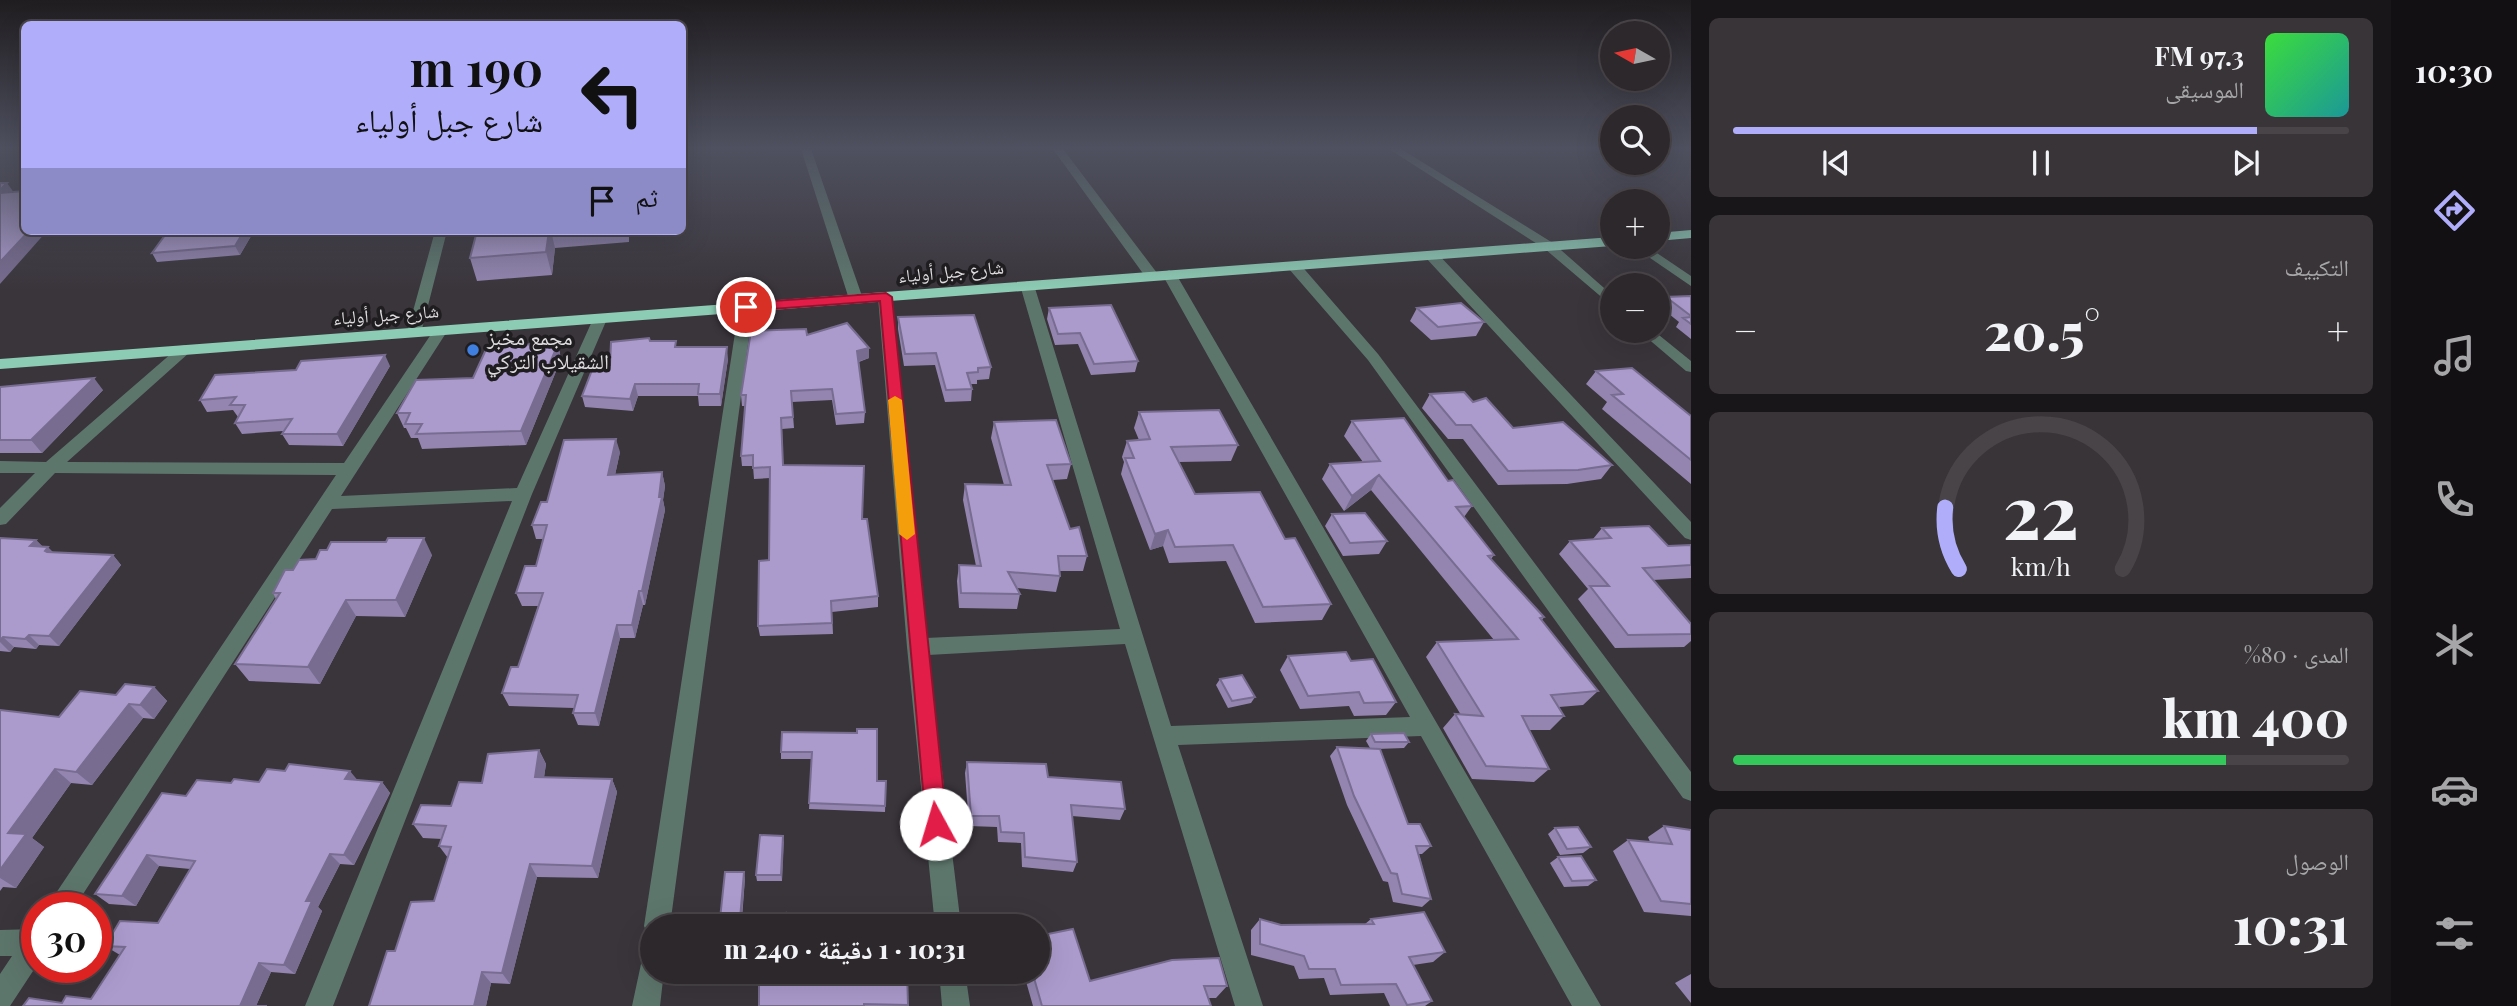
<!DOCTYPE html>
<html lang="ar">
<meta charset="utf-8">
<style>
:root{--surface:#2c282c;--page:#383438;--text:#f1f3f6;--muted:#a6a6a9;--line:#484448;--accent:#b0aefa}
body{margin:0;font-family:"Playfair Display","Noto Naskh Arabic",serif;background:var(--page);color:var(--text);direction:rtl;height:100vh;display:flex;flex-direction:column;font-size:26px;white-space:nowrap}
*{box-sizing:border-box;margin:0}
p{font-size:23px;color:var(--muted)}
.icon{flex:none;width:38px;height:38px;fill:none;stroke:currentColor;stroke-width:2;stroke-linecap:round;stroke-linejoin:round}
.map{position:relative;flex:1;overflow:hidden;direction:ltr}
.details{display:flex;flex-direction:column;gap:18px;padding:18px;background:#181618;width:700px}
.details>*{flex:none}
.banner{position:absolute;left:21px;top:21px;width:665px;height:214px;border-radius:10px;box-shadow:0 7px 28px #0002,0 0 0 2px var(--line);direction:rtl;background:#b0aefa;color:#111;overflow:hidden}
.needle{width:46px;rotate:279deg}
.buttons{position:absolute;left:1600px;top:21px;display:grid;gap:14px}
.buttons a{display:grid;place-items:center;width:70px;height:70px;border-radius:50%;background:var(--surface);box-shadow:0 7px 28px #0002,0 0 0 2px var(--line);font-size:35px}
.speed{position:absolute;left:21px;top:892px;display:flex;gap:14px;font-size:35px;font-weight:700;text-align:center}
.speed>*{display:grid;place-content:center;width:91px;height:91px;border-radius:50%;background:var(--surface);box-shadow:0 7px 28px #0002,0 0 0 2px var(--line);line-height:1}
.speed .limit{border:10px solid #d22;background:#fff;color:#111}
.pin{position:absolute;display:grid;place-items:center;width:60px;height:60px;color:#fff;margin:-30px;border:4px solid #fff;border-radius:50%;box-shadow:0 2px 7px #0007}
.me{position:absolute;width:77px;margin:-38px;rotate:354deg;stroke-linejoin:round;filter:drop-shadow(0 0 5px #0008)}
.turn{display:flex;align-items:center;gap:24px;height:147px;padding:0 28px;font-size:32px}
.turn .icon{width:91px;height:91px;stroke-width:2.5}
.turn b{display:block;font-size:49px;line-height:60px}
.then{display:flex;align-items:center;height:66px;padding:0 28px;background:#0003;gap:14px;font-size:26px}
.big{font-size:52px;font-weight:800;line-height:1.1}
.details .card{flex:1;display:flex;flex-direction:column;justify-content:center;gap:10px;min-width:0;padding:0 24px;border-radius:10px;background:var(--page)}
.details .dial{align-items:center;gap:0}
.dial svg{height:182px;overflow:visible;fill:none;stroke:var(--line);stroke-width:7;stroke-linecap:round;text-anchor:middle}
.dial text{fill:var(--text);stroke:none}
.song{display:flex;align-items:center;gap:21px}
.cover{width:84px;height:84px;border-radius:10px;background:linear-gradient(135deg,hsl(120 70% 55%),hsl(180 70% 35%))}
.played{height:7px;border-radius:4px;background:linear-gradient(90deg,var(--accent) 85%,var(--line) 85%)}
.keys{display:flex;justify-content:space-around;direction:ltr}
.heat{display:flex;justify-content:space-between;align-items:center;font-size:38px;direction:ltr}
.charge{height:10px;border-radius:5px;background:linear-gradient(90deg,#34c759 80%,var(--line) 0)}
.trip{position:absolute;left:640px;top:914px;width:410px;height:70px;border-radius:35px;background:var(--surface);box-shadow:0 7px 28px #0002,0 0 0 2px var(--line);font-weight:800;line-height:70px;text-align:center;direction:rtl}
main{display:flex;flex:1;min-height:0}
.tabs{display:flex;flex-direction:column;width:126px;justify-content:space-around;align-items:center;background:#121012;color:var(--muted)}
.tabs .icon{width:49px;height:49px}
.tabs .on{color:var(--accent)}
.tabs b{font-size:32px;color:var(--text)}
.map>svg:first-child{display:block}
.lines{fill:none;stroke-linecap:round;stroke-linejoin:round}
.minor{fill:#5d766c;fill-rule:evenodd}
.highway{fill:#8dccb4;fill-rule:evenodd}
.wall{fill:#9385b0}
.shaded-wall{fill:#786c90}
.building{fill:#ab9bcd;stroke:#786c90;stroke-width:2}
.route{fill:#e11d48;stroke:#92132f;stroke-width:2}
.slow{fill:#f59e0b}
.shop-dot{fill:#3f7fe0;stroke:#201d20;stroke-width:2.5}
.labels{text-anchor:middle;stroke-width:7;stroke-linejoin:round;paint-order:stroke}
.far-street-label{font-size:18px;fill:#e0dde1;stroke:#201d20}
.poi-label{font-size:21px;fill:#e0dde1;stroke:#201d20;text-anchor:start}
</style>
<main>
<nav class="tabs">
<b>10:30</b>
<svg class="icon on" aria-label="directions" viewBox="0 0 24 24"><path d="M12 3l9 9-9 9-9-9zM9 14v-3h6M13 9l2 2-2 2"/></svg>
<svg class="icon" aria-label="music" viewBox="0 0 24 24"><path d="M9 18V5l10-2v13"/><circle cx="6" cy="18" r="3"/><circle cx="16" cy="16" r="3"/></svg>
<svg class="icon" aria-label="phone" viewBox="0 0 24 24"><path d="M5 4h4l2 5-3 2q2 4 5 5l2-3 5 2v4C11 20 4 13 5 4z"/></svg>
<svg class="icon" aria-label="climate" viewBox="0 0 24 24"><path d="M12 3v18M4 7l16 10M4 17L20 7"/></svg>
<svg class="icon" aria-label="car" viewBox="0 0 24 24"><path d="M5 17H2v-5l4-1 3-4h7l3 4 3 1v5h-3M9 17h6M6 11h13"/><circle cx="7" cy="17" r="2"/><circle cx="17" cy="17" r="2"/></svg>
<svg class="icon" aria-label="filters" viewBox="0 0 24 24"><path d="M4 7h16M4 17h16"/><circle cx="9" cy="7" r="2"/><circle cx="15" cy="17" r="2"/></svg>
</nav>
<section class="details">
<div class="card">
<div class="song"><i class="cover"></i><div><b>97.3 FM</b><p>الموسيقى</p></div></div>
<div class="played"></div>
<div class="keys"><svg class="icon" aria-label="previous" viewBox="0 0 24 24"><path d="M18 5L8 12l10 7zM5 5v14"/></svg><svg class="icon" aria-label="pause" viewBox="0 0 24 24"><path d="M8 5v14M16 5v14"/></svg><svg class="icon" aria-label="next" viewBox="0 0 24 24"><path d="M6 5l10 7-10 7zM19 5v14"/></svg></div>
</div>
<div class="card"><p>التكييف</p>
<div class="heat"><a>−</a><b class="big">20.5°</b><a>+</a></div>
</div>
<div class="card dial"><svg viewBox="0 0 100 80">
<path d="M14 69A42 42 0 1 1 86 69"/>
<path d="M14 69A42 42 0 0 1 8 42" stroke="#b0aefa"/>
<text x="50" y="56" font-size="32" font-weight="700">22</text>
<text x="50" y="72" font-size="11">km/h</text>
</svg></div>
<div class="card"><p>المدى · 80%</p><b class="big">400 km</b><div class="charge"></div></div>
<div class="card"><p>الوصول</p><b class="big">10:31</b></div>
</section>
<div class="map">
<svg width="1691" height="1006" viewBox="0 0 1691 1006">
<rect width="100%" height="100%" fill="#3a353b"/>
<g class="lines">
<path class="minor" d="M801,149H811L863,299L861,302L856,303L849,299Z
M1053,149H1063L1157,273V279H1147Z
M1389,149H1401L1553,243L1612,295V306L1545,249Z
M435,231H447L421,333L414,337L407,333Z
M1634,247H1648L1691,276V286Z
M1431,251L1436,252L1691,522V540L1685,538L1426,258L1425,255Z
M1294,262L1299,263L1378,354L1691,772V801L1683,798L1368,360L1289,269L1288,266Z
M1169,270L1176,274L1601,1006H1572L1421,736L1178,745L1263,1006H1235L1125,644L928,655L961,926H935L907,647L878,297L880,294H890L892,297L926,638L1120,629L1020,285L1027,281L1034,285L1171,726L1410,717L1162,274Z
M746,303L753,307L670,926H653V937L648,935L644,926L739,307Z
M600,315L607,319L532,494L333,1006H305L512,501L332,509L74,908H46L336,475L55,473L6,524L0,525V508L35,473H0V461L46,462L180,346L185,345L192,349L190,352L67,462L344,463L436,327L441,326L448,330L341,496L517,488L593,319Z
M1639,331H1654L1691,361V372L1686,371Z
M37,929V965L10,1006H0V974L12,956H0V930Z
M653,946V971H664L660,1006H632L644,950Z
M939,971H965L970,1006H942Z"/>
<path class="highway" d="M1691,230V238L1657,241V233Z
M1612,237V246L0,369V359Z"/>
</g>
<path class="wall" d="M254,231L240,255L157,262L152,253Z
M477,231H629V242L555,248L552,275L477,281L470,258Z
M1691,296V339L1676,327L1679,322L1659,306L1666,297Z
M1049,308L1138,361L1135,372L1091,375L1078,344L1055,345L1047,319Z
M1417,308L1484,322L1476,336L1431,340L1410,321Z
M898,317L991,367L989,379L977,380V384H971L972,389L971,401L945,402L935,365L904,366L898,329Z
M807,335L869,348V358L859,362L865,412L864,423L836,425L832,400L792,402L794,428L782,429L783,465L863,519L878,596V607L832,612L833,634L760,636L758,626L769,560L770,478L754,479L753,466H742L741,456L745,406H742L741,395Z
M650,341L728,359L721,406H699L698,396H638L633,411L585,407L582,396L610,365Z
M558,344L561,359L526,445L422,449L418,438H411L406,428H404L397,413L473,378Z
M390,366L343,446L289,445L282,434L283,431L242,434L235,423L238,417L233,410L207,412L200,400Z
M1596,371L1691,416V484L1602,409L1607,402L1586,384Z
M0,387L103,390L42,453H0Z
M1430,394L1473,402L1513,428L1612,465L1601,479L1567,484L1498,485L1463,439H1448L1422,408Z
M1139,412L1238,445L1231,461L1179,462L1195,494L1285,539L1331,604L1322,620L1255,623L1226,561L1169,563L1163,546L1150,550L1121,474L1124,462L1122,457L1127,441L1139,440L1134,428Z
M1352,421L1448,481L1472,506L1464,517L1494,555L1491,559L1544,617L1542,620L1598,691L1583,705L1559,707L1564,716L1550,730H1529L1549,769L1534,782L1472,779L1443,728L1455,714L1461,715L1426,657L1437,642L1494,640L1371,490L1344,511L1322,479L1330,464L1363,462L1344,436Z
M994,422L1071,464L1067,479L1053,480L1070,529L1087,556L1083,571H1059L1060,576L1056,592L1017,588L1020,594L1017,609L959,608L957,581L959,565L976,566L963,500L965,484L1004,485L991,438Z
M620,452L615,475L662,472L665,486L663,500L665,510L645,605H643L635,638H620L599,726L578,725L573,713L574,708L509,706L502,693L518,667L538,606H522L516,593L536,566L543,539H536L532,525L547,502Z
M1332,514L1387,541L1379,554L1343,556L1325,526Z
M1602,528L1668,546L1691,545V578L1653,580L1691,624V641L1684,647L1615,648L1578,599L1588,589L1559,554L1570,541L1593,539Z
M0,538L36,540L43,547L53,553L113,555L121,565L59,646L39,645L36,649L14,647L10,652L0,651Z
M386,542L432,555L405,617L356,616L320,684L249,681L235,664L276,599L273,593L293,570L316,559L327,550Z
M1288,656L1351,661L1396,702L1386,715L1354,716L1349,706L1300,709L1280,670Z
M1220,679L1255,697L1251,703L1228,708L1216,685Z
M154,687L167,701L154,719L143,718L92,785L71,783L32,838L44,847L16,888L3,887L0,891V710L59,717L116,695Z
M782,732L877,781H886L885,812L809,809L812,759H781V752Z
M1371,734L1409,742L1404,748L1377,749L1408,824L1431,846L1422,854H1419L1431,899L1422,907L1393,902L1388,882L1383,881L1347,805L1330,756L1337,747L1370,748L1366,741Z
M539,750L546,764L544,777L612,779L617,792L598,878L537,877L510,984L491,983L486,1006H369L395,951L434,901L448,858L439,846L442,839L423,838L413,824L451,806L482,783Z
M967,762L1048,777L1125,809L1120,820L1072,816L1077,862L1073,872L1022,867L1021,843L998,842L997,827L969,826L965,773Z
M357,780L382,782L390,793L354,865L340,864L318,907L322,911L295,974L271,972L256,1006L62,1003L91,999L120,955L105,946L158,923L190,869L159,866L136,906L109,904L95,894L186,796L231,783L259,782Z
M1664,826L1691,830V916L1644,912L1613,851L1628,840L1650,842L1648,837Z
M1555,828L1591,847L1583,853L1560,855L1548,834Z
M783,836L782,881H757L756,875Z
M1558,857L1596,880L1588,886L1564,887L1550,863Z
M745,878L742,919L731,925L721,924L720,919Z
M1260,919L1281,925L1365,924L1371,919L1445,952L1433,962L1413,965L1432,1001L1425,1006H1390L1384,993L1330,995L1324,978L1299,979L1294,966L1251,955V930Z
M907,971L908,1006H759V982L728,983L726,976Z
M1023,971H1038L1090,981L1227,986L1216,998H1208L1211,1006H1033Z
M1691,974V1003L1675,983Z"/>
<path class="shaded-wall" d="M7,183L15,194L0,198V190Z
M29,231H47L0,284V262Z
M244,231H254L240,255L235,246Z
M549,231H551L555,248L552,275L546,252Z
M558,344L561,359L526,445L521,431Z
M727,347L728,359L721,406L720,394Z
M869,348V358L857,362V351Z
M385,355L390,366L343,446L337,434Z
M94,378L103,390L42,453L31,440Z
M635,384L638,396L633,411L630,399Z
M616,439L620,452L612,489L608,475Z
M662,472L665,486L663,500L665,510L645,605L642,591L659,497Z
M1379,475L1371,490L1344,511L1352,496Z
M1168,530L1163,546L1150,550L1155,534Z
M424,538L432,555L405,617L396,600Z
M36,540L46,550L30,546Z
M48,547L58,557L45,551Z
M113,555L121,565L59,646L49,636Z
M639,591L643,605L635,638L632,625Z
M346,600L356,616L320,684L308,667Z
M617,625L620,638L599,726L595,713Z
M29,635L39,645L36,649L25,639Z
M3,637L14,647L10,652L0,642V640Z
M154,687L167,701L154,719L140,705Z
M129,704L143,718L92,785L76,772Z
M539,750L546,764L542,791L535,777Z
M55,769L71,783L32,838L44,847L16,888L0,878V870L8,833Z
M350,771L359,782L345,779Z
M612,779L617,792L598,878L592,866Z
M382,782L390,793L354,865L344,855Z
M783,836L784,842L782,881L781,875Z
M330,854L340,864L318,907L322,911L295,974L284,965L306,901Z
M147,855L159,866L136,906L122,896Z
M530,864L537,877L510,984L502,973Z
M744,872L745,878L741,925L740,919Z
M259,963L271,972L256,1006H240Z
M482,972L491,983L486,1006H474Z"/>
<path class="building" d="M0,183H7L0,190Z
M24,191V200L23,201H24V231H29L0,262V193Z
M168,231H244L235,246L152,253Z
M477,231H549L546,252L470,258Z
M1691,296V316L1666,297Z
M1461,303L1484,322L1438,327L1417,308Z
M1111,305L1138,361L1094,364L1080,333L1058,334L1049,308Z
M974,315L991,367L978,368V372L967,373L972,389L946,390L936,353L905,354L898,317Z
M1691,317V324L1683,318Z
M847,323L869,348L857,351L865,412L836,414L832,389L791,391L793,417L781,418L783,465L864,466L862,519H867L878,596L831,601L832,623L758,626L759,561L769,560L770,467L753,468V455L741,456L746,395H741L751,331L806,329L807,335Z
M649,338L650,341H676L675,347H727L720,394H698L699,384H635L630,399L582,396L594,365H610L611,342Z
M558,344L521,431L416,434L422,424H405L410,413H397L416,380L473,378L488,345Z
M385,355L337,434H282L292,419L235,423L245,405H230L236,397L200,400L215,375L296,370L301,361Z
M1632,368L1691,416V460L1612,395L1623,394L1596,371Z
M94,378L31,440H0V387Z
M1464,392L1473,402L1486,398L1513,428L1563,422L1612,465L1578,470L1508,471L1471,425H1456L1430,394Z
M1219,410L1238,445L1171,447L1195,494L1260,492L1285,539L1295,538L1331,604L1263,607L1233,545L1175,547L1168,530L1155,534L1125,458H1134L1127,441L1150,439L1139,412Z
M1404,418L1448,481L1453,480L1472,506L1456,507L1494,555L1488,556L1544,617L1540,618L1598,691L1551,695L1564,716H1522L1549,769L1486,766L1455,714L1483,716L1437,642L1518,639L1379,475L1352,496L1330,464L1380,461L1352,421Z
M1056,420L1071,464L1047,465L1070,529L1079,527L1087,556H1058L1060,576L1008,572L1020,594L961,593L959,565L981,566L965,484L1011,485L994,422Z
M616,439L608,475L662,472L659,497H662L642,591H639L632,625H617L595,713H573L578,695L502,693L511,667H518L543,593H516L525,566H536L547,525H532L541,502H547L564,440Z
M1365,513L1387,541L1350,543L1332,514Z
M1649,526L1668,546L1691,545V565L1643,568L1691,624V634L1628,635L1590,586H1609L1570,541L1611,538L1602,528Z
M0,538L36,540L30,546L48,547L45,551L47,552L113,555L49,636L29,635L25,639L3,637L0,640Z
M388,538H424L396,600H346L308,667L235,664L280,593H273L285,570H293L299,560L316,559L320,550H327L331,542H386Z
M1346,652L1351,661L1373,659L1396,702L1364,703L1359,692L1308,696L1288,656Z
M1242,675L1255,697L1232,701L1220,679Z
M125,684L154,687L140,705L129,704L76,772L55,769L8,833L26,834L0,870V710L59,717L80,691L116,695Z
M857,729H877V781H886L885,806L809,803L812,752H781L782,732L857,733Z
M1404,733L1409,742H1375L1371,734Z
M1337,747L1380,749L1408,824H1420L1431,846H1416L1431,899L1402,894L1397,874L1391,873L1354,796Z
M539,750L535,777L612,779L592,866L530,864L502,973L482,972L474,1006H369L387,951H395L411,902L434,901L451,847L439,846L446,826L413,824L421,805L451,806L459,782L482,783L488,754Z
M967,762L1046,764L1048,777L1121,782L1125,809L1071,805L1077,862L1025,857L1024,833L1001,832L999,816H971Z
M289,764L350,771L345,779L382,782L344,855L330,854L306,901H312L284,965L259,963L240,1006H267H23L29,998L62,1003L66,996L91,999L125,947L105,946L120,921L158,923L195,861L147,855L122,896L95,894L162,793L186,796L197,780L231,783L234,779L259,782L267,769L285,771Z
M1664,826L1691,830V904L1661,901L1628,840L1672,844Z
M1578,827L1591,847L1567,849L1555,828Z
M760,835L783,836L781,875H756Z
M1581,856L1596,880L1572,881L1558,857Z
M725,872H744L740,919H720Z
M1424,912L1445,952L1409,957L1432,1001L1407,1005L1396,984L1341,985L1335,969H1309L1304,956L1260,944V919L1281,925L1374,924L1371,919Z
M786,913L787,926H731V921Z
M1073,929L1090,981L1172,960L1219,958L1227,986H1204L1211,1006H1042L1032,971H1038V936Z
M726,971H907L908,1005L864,1004V1006H759V976H726Z"/>
<linearGradient id="sky" x2="0" y2="1"><stop stop-color="#201d20"/><stop offset="0.51" stop-color="#4f5160"/><stop offset="1" stop-color="#4f5160" stop-opacity="0"/></linearGradient>
<rect width="1691" height="290" fill="url(#sky)"/>
<path class="route" d="M886,293L892,297L947,824L944,832L936,835L929,832L926,824L880,301L746,311L740,307L746,303Z"/>
<path class="slow" d="M895,396L902,400L915,534L907,540L899,534L888,400Z"/>
<circle class="shop-dot" cx="473" cy="350" r="7"/>
<g class="labels">
<g class="far-street-label">
<text transform="translate(951 272) rotate(-5)" y="6">شارع جبل أولياء</text>
<text transform="translate(386 315) rotate(-4)" y="6">شارع جبل أولياء</text>
</g>
<g class="poi-label">
<text x="487" y="345">مجمع مخبز<tspan x="487" dy="24">الشقيلاب التركي</tspan></text>
</g>
</g>
</svg>
<div class="buttons">
<a><svg class="needle" viewBox="-14 -14 28 28"><path d="M0-13l5 13h-10z" fill="#e53935"/><path d="M0 13l5-13h-10z" fill="#a6a6a9"/></svg></a>
<a><svg class="icon" aria-label="search" viewBox="0 0 24 24"><circle cx="10" cy="10" r="6"/><path d="M15 15l6 6"/></svg></a>
<a>+</a>
<a>−</a>
</div>
<div class="speed"><div class="limit">30</div></div>
<div class="pin" style="left:746px;top:307px;background:#d93025"><svg class="icon" aria-label="arrive" viewBox="0 0 24 24"><path d="M6 21V4h12l-3 4 3 4H6"/></svg></div>
<svg class="me" style="left:936px;top:824px" viewBox="-20 -20 40 40"><circle r="19" fill="#fff"/><path d="M0-13L10 11 0 6-10 11z" fill="#e11d48"/></svg>
<div class="trip">10:31 · 1 دقيقة · 240 m</div>
<div class="banner">
<div class="turn"><svg class="icon" aria-label="left" viewBox="0 0 24 24"><path d="M17 20v-9H6M10 6l-5 5 5 5"/></svg><div><b>190 m</b>شارع جبل أولياء</div></div>
<div class="then">ثم<svg class="icon" aria-label="arrive" viewBox="0 0 24 24"><path d="M6 21V4h12l-3 4 3 4H6"/></svg></div>
</div>
</div>
</main>
